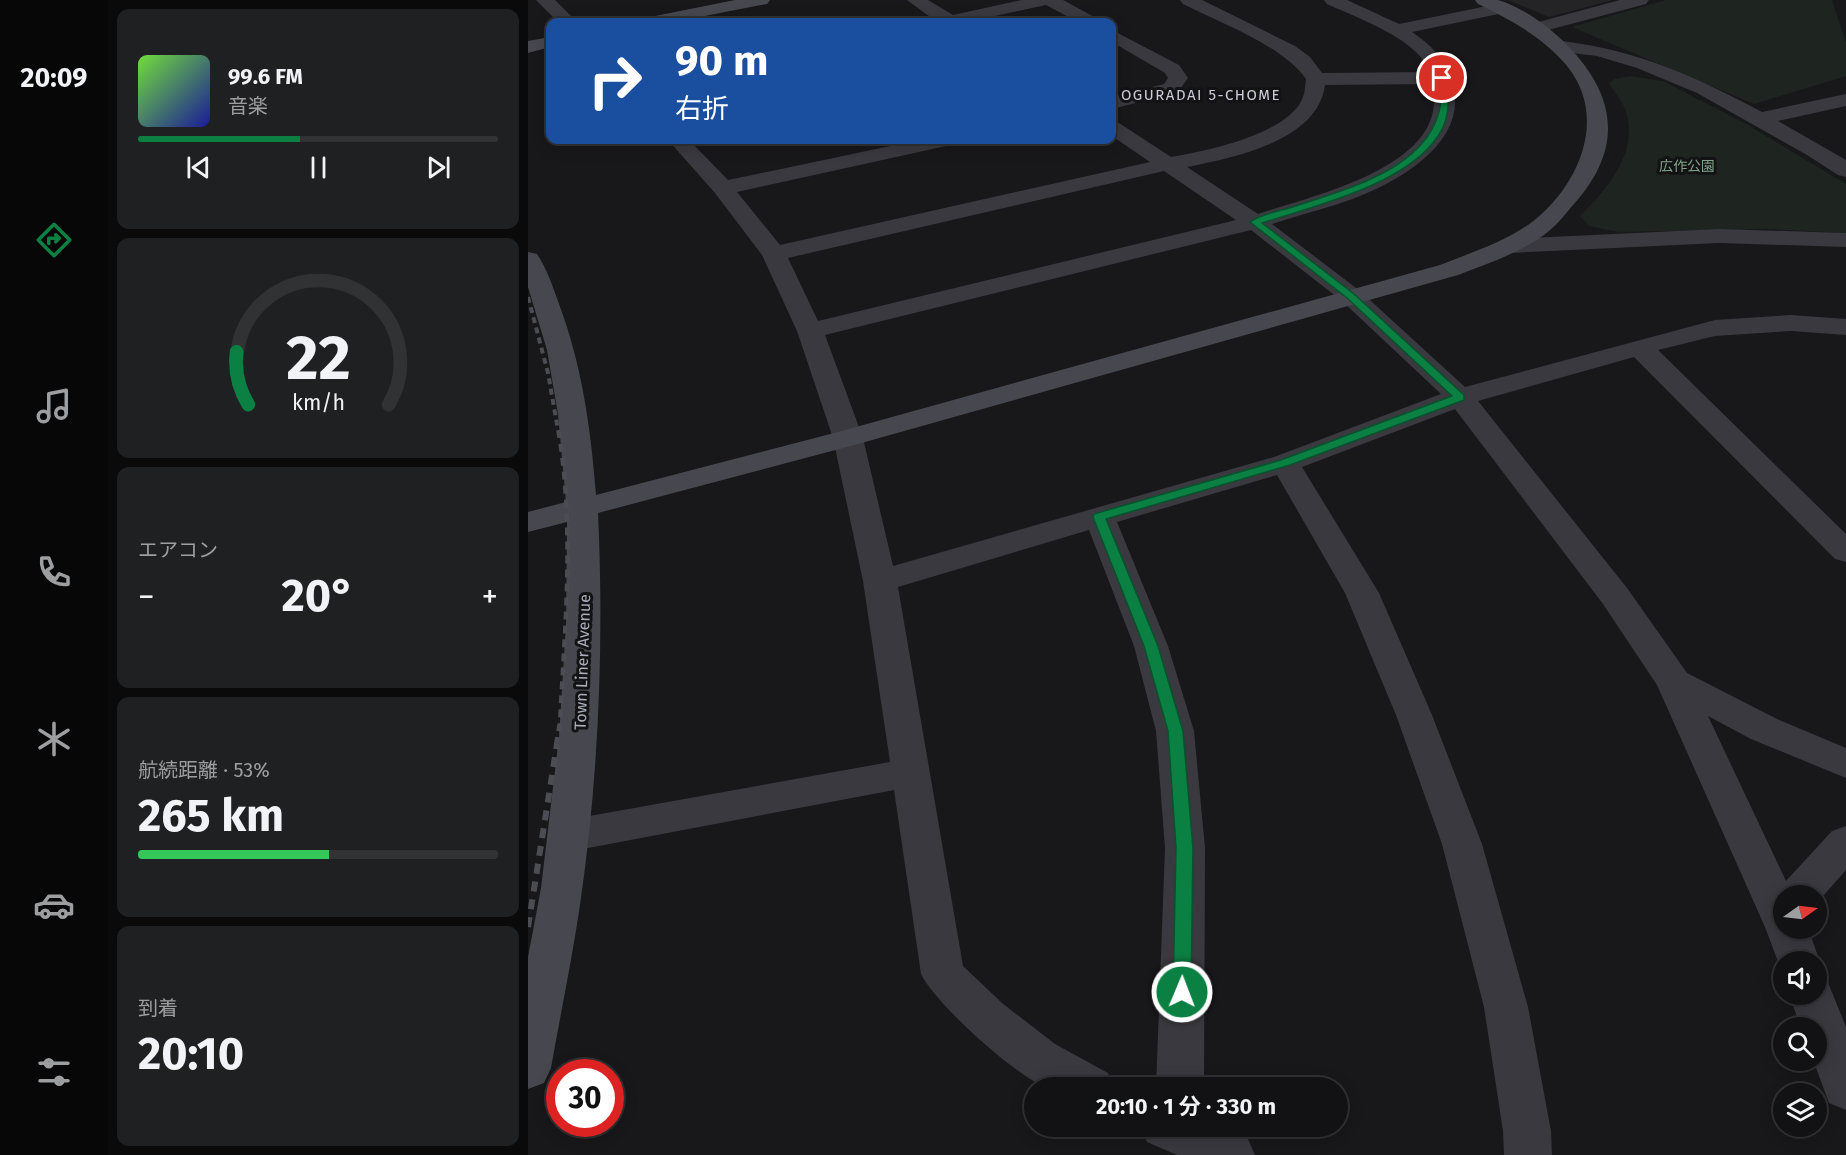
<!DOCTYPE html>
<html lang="ja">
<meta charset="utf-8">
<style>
:root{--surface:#121214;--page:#1f2022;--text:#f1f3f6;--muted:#9c9ea0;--line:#313234;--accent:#0b8043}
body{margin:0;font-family:"Fira Sans","Noto Sans JP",sans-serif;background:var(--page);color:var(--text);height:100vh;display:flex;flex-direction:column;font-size:22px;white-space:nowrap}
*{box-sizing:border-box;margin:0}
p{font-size:20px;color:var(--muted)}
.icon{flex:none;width:33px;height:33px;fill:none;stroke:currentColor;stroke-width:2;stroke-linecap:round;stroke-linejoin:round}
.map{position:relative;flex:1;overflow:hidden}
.side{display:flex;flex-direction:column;gap:9px;padding:9px;background:#0a0a0b;width:420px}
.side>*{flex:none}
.top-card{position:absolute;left:18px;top:18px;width:570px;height:126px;border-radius:12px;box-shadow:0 3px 15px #0003,0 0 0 2px var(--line);background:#1a4fa0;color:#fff;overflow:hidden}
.needle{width:39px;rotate:76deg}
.buttons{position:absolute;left:1245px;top:885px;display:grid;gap:12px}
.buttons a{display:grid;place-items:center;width:54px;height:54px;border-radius:50%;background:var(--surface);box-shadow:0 3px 15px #0003,0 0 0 2px var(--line);font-size:30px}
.speed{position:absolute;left:18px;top:1059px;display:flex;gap:12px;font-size:30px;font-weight:700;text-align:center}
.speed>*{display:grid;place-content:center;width:78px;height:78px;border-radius:50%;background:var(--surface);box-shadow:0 3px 15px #0003,0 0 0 2px var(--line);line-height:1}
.speed .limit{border:9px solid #d22;background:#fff;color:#111}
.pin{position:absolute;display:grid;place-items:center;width:51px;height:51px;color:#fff;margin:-26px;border:3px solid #fff;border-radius:50%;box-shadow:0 2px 6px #0007}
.me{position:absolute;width:66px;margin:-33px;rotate:1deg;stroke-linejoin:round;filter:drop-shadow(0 0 4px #0008)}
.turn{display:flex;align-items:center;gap:21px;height:126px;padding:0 30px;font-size:27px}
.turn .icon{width:78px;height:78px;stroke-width:2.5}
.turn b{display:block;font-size:42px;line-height:51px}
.big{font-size:45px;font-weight:700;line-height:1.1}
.side .widget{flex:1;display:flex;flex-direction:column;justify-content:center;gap:9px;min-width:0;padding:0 21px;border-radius:12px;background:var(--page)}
.side .dial{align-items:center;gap:0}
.dial svg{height:156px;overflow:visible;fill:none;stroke:var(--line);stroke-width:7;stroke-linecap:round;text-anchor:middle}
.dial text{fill:var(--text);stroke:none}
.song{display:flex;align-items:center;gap:18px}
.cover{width:72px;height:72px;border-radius:9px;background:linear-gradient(135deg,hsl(100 70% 55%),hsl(240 70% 35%))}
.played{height:6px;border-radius:3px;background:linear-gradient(90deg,var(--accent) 45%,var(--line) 45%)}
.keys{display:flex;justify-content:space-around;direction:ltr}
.heat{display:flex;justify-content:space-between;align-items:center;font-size:33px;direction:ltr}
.charge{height:9px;border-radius:4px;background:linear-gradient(90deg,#34c759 53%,var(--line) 0)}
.trip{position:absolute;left:496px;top:1077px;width:324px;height:60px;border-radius:30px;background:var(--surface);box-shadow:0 3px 15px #0003,0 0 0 2px var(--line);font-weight:700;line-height:60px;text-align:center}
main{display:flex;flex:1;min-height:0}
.menu{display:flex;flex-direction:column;width:108px;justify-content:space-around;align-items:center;background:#070708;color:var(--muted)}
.menu .icon{width:42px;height:42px}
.menu .current{color:var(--accent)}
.menu b{font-size:27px;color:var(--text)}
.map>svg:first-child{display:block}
.built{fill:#242427}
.green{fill:#1e2520}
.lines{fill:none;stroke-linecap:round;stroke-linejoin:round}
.street{fill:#39393f;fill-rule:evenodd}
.secondary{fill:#47474f;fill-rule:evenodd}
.rail-far2{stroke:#4c4c54;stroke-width:4;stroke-dasharray:6 4.5;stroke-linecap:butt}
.rail-far1{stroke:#4c4c54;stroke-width:4.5;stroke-dasharray:8 6;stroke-linecap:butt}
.rail{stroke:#4c4c54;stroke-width:6;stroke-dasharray:10 8;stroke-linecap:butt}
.route{fill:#0b8043;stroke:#07532c;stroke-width:1.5}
.labels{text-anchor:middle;stroke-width:6;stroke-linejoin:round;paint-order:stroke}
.far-park-label{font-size:14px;fill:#81a48a;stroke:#131315}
.far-neighbourhood-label{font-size:15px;letter-spacing:1.5px;fill:#cbccd6;stroke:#131315}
.street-label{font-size:16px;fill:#aaacba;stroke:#131315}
</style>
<main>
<nav class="menu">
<b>20:09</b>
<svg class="icon current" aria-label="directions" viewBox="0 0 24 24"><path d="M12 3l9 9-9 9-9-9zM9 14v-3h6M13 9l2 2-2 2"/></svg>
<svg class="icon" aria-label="music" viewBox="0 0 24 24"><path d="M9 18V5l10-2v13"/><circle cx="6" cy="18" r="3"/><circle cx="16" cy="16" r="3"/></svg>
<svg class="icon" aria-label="phone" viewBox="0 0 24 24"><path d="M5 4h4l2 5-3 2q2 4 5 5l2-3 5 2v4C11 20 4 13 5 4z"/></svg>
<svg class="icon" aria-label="climate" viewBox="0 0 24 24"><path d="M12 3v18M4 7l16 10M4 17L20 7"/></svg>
<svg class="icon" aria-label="car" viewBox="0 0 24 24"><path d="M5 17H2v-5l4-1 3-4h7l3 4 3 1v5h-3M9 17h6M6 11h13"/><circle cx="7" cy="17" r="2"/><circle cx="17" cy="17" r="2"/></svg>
<svg class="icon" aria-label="filters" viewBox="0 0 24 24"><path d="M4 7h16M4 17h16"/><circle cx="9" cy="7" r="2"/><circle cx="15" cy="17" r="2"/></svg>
</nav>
<section class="side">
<div class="widget">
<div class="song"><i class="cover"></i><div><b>99.6 FM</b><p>音楽</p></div></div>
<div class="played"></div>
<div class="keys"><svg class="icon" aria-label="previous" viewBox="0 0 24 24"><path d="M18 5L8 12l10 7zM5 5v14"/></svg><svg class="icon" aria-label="pause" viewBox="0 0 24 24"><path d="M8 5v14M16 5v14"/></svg><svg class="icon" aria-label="next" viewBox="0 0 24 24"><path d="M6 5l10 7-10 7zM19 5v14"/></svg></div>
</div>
<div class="widget dial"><svg viewBox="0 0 100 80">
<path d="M14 69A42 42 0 1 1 86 69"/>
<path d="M14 69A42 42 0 0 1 8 42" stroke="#0b8043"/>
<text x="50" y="56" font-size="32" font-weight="700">22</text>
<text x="50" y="72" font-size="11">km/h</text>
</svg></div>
<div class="widget"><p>エアコン</p>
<div class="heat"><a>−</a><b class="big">20°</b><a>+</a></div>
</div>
<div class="widget"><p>航続距離 · 53%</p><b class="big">265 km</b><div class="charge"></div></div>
<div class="widget"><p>到着</p><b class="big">20:10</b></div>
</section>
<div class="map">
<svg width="1318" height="1155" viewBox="0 0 1318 1155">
<rect width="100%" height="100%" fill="#18181a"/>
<path class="built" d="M980,0H1085L1021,17Z"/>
<path class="green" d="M1138,0H1304L1318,43V76L1226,104L1044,27Z
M1102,76L1135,81L1218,124L1318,184V233L1241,229L1091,232L1061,226L1052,216C1079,189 1111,153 1098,111C1095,102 1086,92 1081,83L1087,79Z"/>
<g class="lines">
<path class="street" d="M8,0H27L49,22H30Z
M379,0H400L425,15L494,0H535L568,18L571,22H550L518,5L439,22H409Z
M652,0H674L767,46L782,57L794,73L901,72C893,40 827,17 799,4L796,0H819L871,24L974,3L980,4L983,8L980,12L884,32C909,49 917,61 925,88C938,135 885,172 848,189C818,204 777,213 744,224L832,291L937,387L1187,320L1263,315L1318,319V335L1263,331L1187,336L1130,350L1318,534V562L1307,559L1106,357L950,401L1099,588L1159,673L1249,719L1318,748V778L1223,739L1180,716L1258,881L1304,831L1318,826V870L1288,904V896H1256V928H1280L1292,962L1288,969V962H1256L1255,975L1237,927L1129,685L1075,604L927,409L774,467L851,593L904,715L954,844L1000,1007L1023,1131L1024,1155H976L975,1131L956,1007L914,844L868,715L817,593L749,475L589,522L640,646L666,731L677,848L676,1088H628L637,848L628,731L606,646L561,530L370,587L435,966L474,1003L527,1044L580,1073L586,1088C571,1088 530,1091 518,1087C487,1076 407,1003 393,974L366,790L39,852L25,847L19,836L25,825L39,820L362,762L335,581L305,438L269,331L234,255L187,193L140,140H161L200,180L391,140H428L425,144L418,146L209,192L252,245L622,162L584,136V121L591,123L643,157C677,151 762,134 775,97C777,92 777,85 778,79C754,45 692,23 655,4ZM904,84C925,166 786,195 730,214L659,167C705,158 790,141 797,85ZM636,171L708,220L290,321L260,258ZM723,230L814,301L913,394L746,457L365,566L335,438L297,335Z
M1092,0H1121L1118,4L1009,33L1003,32L1000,28L1003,24Z
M584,30L651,65L660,78L650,92L584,109V97L636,84L640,78L637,73L584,42Z
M1034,41C1110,50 1168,77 1234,112L1318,94V106L1250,121L1318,160V177L1310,175L1279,155L1169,93L1109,68L1069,56L1027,51L1025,47L1027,43Z
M1191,229L1318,233V247L1191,243L981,253L973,251L969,246L973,241L981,239Z
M1288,977L1299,980L1318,1027V1110L1301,1103L1285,1060H1288V1028H1273L1261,994H1288Z
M612,1126H692L720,1139L727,1155H649L619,1142Z"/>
<path class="secondary" d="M207,0H242L239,4L233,5L146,22H113L116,18L122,17Z
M947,0C954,0 964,0 970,0C994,7 1022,27 1039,45C1090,97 1095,150 1045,205C1036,216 1028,226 1016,235C991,253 959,264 930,275L330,444L70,513C76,641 71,771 53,898C45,955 33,1011 23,1068L16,1083L0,1089V957L13,888L31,737L38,624L39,522L0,532V512L38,502L30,414L19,350L0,287V252L9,254C19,269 25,287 31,304C54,365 63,430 68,495L310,432L912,265C942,253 974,243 1000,225C1049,190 1082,119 1039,66C1015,37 983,20 950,4Z
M22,37V47L0,53V41Z"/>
<path class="rail-far2" d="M0,297L20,373L30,430"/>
<path class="rail-far1" d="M28,745L32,723C37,625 47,525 30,428"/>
<path class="rail" d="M0,927L29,744"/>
</g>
<path class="route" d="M914,76L918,78C922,98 922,119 910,136C879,184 787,206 734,223L826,294L936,395V400L762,465L578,519L630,646L655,731L665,848L663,992L660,997L654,1000L647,997L645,992L648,848L640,731L616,646L565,517L566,514L753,460L924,396L819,298L722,222C733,214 752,211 765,207C818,189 906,168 913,101C914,94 912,85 910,78Z"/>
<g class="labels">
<g class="far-park-label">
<text x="1159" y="171">広作公園</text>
</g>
<g class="far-neighbourhood-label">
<text x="673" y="100">OGURADAI 5-CHOME</text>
</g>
<g class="street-label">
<text transform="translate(54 662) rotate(-88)" y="6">Town Liner Avenue</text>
</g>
</g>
</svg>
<div class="buttons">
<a><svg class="needle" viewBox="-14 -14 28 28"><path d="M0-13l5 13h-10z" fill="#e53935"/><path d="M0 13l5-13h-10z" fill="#9c9ea0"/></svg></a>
<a><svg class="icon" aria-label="sound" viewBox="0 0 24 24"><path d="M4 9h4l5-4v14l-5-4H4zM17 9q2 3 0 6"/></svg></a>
<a><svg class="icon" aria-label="search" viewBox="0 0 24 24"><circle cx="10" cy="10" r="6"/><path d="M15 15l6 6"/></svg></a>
<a><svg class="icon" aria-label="layers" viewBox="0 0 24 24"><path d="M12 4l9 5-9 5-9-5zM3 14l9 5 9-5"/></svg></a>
</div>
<div class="speed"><div class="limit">30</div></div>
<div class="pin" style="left:914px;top:78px;background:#d93025"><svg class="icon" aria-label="arrive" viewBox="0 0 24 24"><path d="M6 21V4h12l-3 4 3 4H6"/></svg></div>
<svg class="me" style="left:654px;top:992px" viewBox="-20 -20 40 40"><circle r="17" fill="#0b8043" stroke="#fff" stroke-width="3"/><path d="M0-11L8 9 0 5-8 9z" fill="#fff"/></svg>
<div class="trip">20:10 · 1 分 · 330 m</div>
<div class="top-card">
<div class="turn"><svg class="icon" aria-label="right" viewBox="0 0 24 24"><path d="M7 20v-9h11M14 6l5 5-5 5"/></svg><div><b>90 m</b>右折</div></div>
</div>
</div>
</main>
